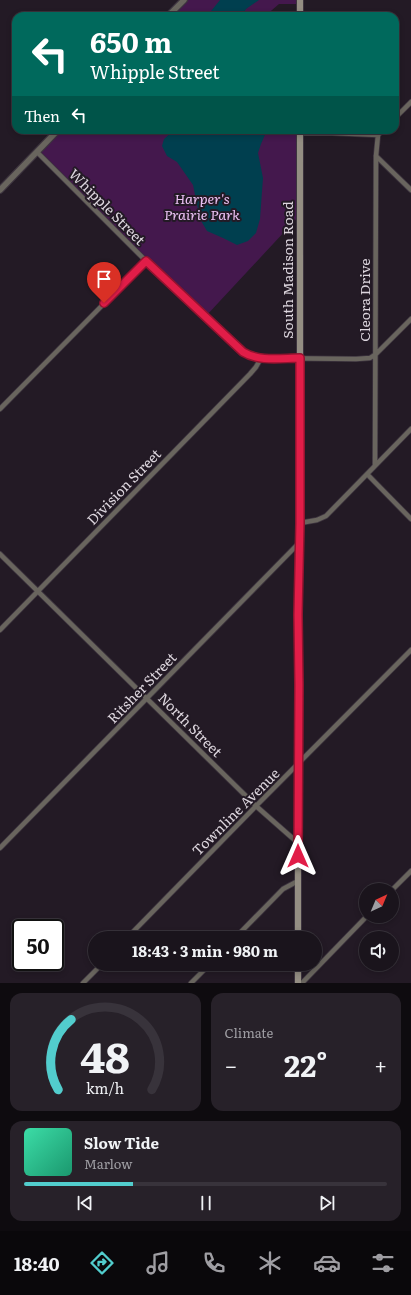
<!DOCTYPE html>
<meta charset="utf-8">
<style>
:root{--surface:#1a141c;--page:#272129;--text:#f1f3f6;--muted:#9f9ea3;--line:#38333b;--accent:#52cdcd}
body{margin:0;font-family:Literata,serif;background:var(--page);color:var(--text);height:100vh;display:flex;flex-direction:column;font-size:15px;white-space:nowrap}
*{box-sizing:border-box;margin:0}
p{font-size:13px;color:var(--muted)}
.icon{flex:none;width:22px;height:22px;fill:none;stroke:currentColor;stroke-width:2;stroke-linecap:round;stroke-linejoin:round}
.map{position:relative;height:983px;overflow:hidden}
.side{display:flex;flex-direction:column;gap:10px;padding:10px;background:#0e0b0f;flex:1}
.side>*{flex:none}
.guide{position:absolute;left:12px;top:12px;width:387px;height:122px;border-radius:12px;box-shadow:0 2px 6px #0003,0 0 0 1px var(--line);background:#00695c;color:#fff;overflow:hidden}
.needle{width:26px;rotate:44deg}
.controls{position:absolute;left:359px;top:883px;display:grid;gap:8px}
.controls a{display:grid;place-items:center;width:40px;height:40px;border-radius:50%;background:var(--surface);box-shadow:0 2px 6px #0003,0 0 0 1px var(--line);font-size:20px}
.speed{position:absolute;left:12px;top:919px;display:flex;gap:8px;font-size:20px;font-weight:700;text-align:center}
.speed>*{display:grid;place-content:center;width:52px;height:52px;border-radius:50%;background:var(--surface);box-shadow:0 2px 6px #0003,0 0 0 1px var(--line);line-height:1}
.speed .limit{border:2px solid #111;border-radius:6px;background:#fff;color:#111}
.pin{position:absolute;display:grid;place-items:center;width:34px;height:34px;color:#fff;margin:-41px -17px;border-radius:50% 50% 50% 0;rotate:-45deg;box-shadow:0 0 4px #0007}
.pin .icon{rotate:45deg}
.me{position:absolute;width:44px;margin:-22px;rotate:0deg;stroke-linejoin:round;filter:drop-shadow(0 0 3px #0008)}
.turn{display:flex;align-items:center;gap:14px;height:84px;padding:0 12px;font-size:18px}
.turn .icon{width:52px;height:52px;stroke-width:2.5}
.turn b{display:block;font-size:28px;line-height:34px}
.then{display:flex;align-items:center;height:38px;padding:0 12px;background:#0003;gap:8px;font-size:15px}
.big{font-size:30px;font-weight:700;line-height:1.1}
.side .widget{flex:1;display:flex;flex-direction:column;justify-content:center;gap:6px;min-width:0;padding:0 14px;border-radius:12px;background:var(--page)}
.side .dial{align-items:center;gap:0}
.dial svg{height:104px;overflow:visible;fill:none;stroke:var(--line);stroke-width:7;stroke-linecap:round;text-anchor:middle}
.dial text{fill:var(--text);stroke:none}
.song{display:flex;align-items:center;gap:12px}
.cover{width:48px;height:48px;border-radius:6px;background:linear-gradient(135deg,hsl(160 70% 55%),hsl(160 70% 35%))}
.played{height:4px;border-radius:2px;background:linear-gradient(90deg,var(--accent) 30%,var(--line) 30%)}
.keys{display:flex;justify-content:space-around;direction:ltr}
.heat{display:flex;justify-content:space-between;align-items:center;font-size:22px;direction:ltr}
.side .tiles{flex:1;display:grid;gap:10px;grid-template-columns:1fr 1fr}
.widget:last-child{grid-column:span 2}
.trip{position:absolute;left:88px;top:931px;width:234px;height:40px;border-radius:20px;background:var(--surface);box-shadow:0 2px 6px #0003,0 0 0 1px var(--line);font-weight:700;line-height:40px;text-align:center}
.menu{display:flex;height:64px;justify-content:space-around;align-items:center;background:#0a080b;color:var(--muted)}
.menu .icon{width:28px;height:28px}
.menu .current{color:var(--accent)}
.menu b{font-size:18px;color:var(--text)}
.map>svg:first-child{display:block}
.green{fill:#44184d}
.water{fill:#003f4f}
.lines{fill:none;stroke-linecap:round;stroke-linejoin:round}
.minor-casing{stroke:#3d343f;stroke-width:6}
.tertiary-casing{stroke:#3d343f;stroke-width:8}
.secondary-casing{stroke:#3d343f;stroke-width:8}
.minor{stroke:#69655e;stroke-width:4.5}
.tertiary{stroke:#69655e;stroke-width:5.5}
.secondary{stroke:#948e83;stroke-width:6}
.route-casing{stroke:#92132f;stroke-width:10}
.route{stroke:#e11d48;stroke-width:7}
.labels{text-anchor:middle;stroke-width:4;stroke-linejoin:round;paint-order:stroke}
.park-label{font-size:14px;font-style:italic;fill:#ecc2f5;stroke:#231a25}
.street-label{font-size:14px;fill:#ddd6de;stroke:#231a25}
</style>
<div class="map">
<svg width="411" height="983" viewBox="0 0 411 983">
<rect width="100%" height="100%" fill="#231a25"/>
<path class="green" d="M184,0H300V4H279L265,16H168Z
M58,130H300V215L206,316L37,152Z"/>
<path class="water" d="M220,0H259L246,9L242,16H207Z
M174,130H267L261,144L258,153L263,178L260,219L256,233L248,241L237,245L223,238L207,231L200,219L193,185L177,162L167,156L162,146L164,139Z"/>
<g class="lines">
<g class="minor-casing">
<path id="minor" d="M395,118L411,102
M300,133H332L378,135L383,130
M37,152L146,261L243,352C250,356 257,357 266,358L356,359L370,358L376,354L411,319
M376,156L411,190
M0,409L146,261
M375,465L376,156L378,135
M367,474L411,519
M300,523L317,520L326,516L411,429
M0,554L256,806L298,843
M0,630L250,374L256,367L261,358
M0,848L299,543
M392,890L411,871
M127,938L256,806L411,650
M235,938L283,889L298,881
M83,983L102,964
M191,983L210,964
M302,983L367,916"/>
</g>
<g class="tertiary-casing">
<path id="tertiary" d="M168,16L184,0
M0,190L58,130"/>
</g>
<g class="secondary-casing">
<path id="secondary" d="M300,16V0
M298,938V770L299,696L298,615L300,523V130
M298,964V983"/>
</g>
<use href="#minor" class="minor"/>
<use href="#tertiary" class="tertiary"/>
<use href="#secondary" class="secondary"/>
</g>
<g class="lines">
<g class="route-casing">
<path id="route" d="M104,303L146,261L243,352C259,362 282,358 300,358V523L298,615L299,685L298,856"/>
</g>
<use href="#route" class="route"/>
</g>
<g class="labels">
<g class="park-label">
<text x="202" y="204">Harper's<tspan x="202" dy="16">Prairie Park</tspan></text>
</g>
<g class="street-label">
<text transform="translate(107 207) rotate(45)" y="5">Whipple Street</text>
<text transform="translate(288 270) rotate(-90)" y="5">South Madison Road</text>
<text transform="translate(365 300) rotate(-90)" y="5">Cleora Drive</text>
<text transform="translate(124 487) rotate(-46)" y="5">Division Street</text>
<text transform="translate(142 688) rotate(-46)" y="5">Ritsher Street</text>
<text transform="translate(190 725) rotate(45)" y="5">North Street</text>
<text transform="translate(236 812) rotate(-45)" y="5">Townline Avenue</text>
</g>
</g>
</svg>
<div class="controls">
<a><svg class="needle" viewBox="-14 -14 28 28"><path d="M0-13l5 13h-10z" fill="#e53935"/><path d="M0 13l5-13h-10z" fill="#9f9ea3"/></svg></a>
<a><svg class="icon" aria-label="sound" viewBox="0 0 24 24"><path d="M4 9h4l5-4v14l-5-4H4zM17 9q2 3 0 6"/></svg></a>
</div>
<div class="speed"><div class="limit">50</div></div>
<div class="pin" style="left:104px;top:303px;background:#d93025"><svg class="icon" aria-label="arrive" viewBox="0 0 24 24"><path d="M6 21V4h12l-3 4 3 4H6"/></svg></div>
<svg class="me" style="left:298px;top:856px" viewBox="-20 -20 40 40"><path d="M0-17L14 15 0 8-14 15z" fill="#e11d48" stroke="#fff" stroke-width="4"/></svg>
<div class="trip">18:43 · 3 min · 980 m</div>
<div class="guide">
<div class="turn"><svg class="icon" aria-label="left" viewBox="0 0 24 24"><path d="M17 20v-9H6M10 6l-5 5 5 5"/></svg><div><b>650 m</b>Whipple Street</div></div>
<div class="then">Then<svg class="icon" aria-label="left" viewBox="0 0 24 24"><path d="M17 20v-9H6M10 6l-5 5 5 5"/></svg></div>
</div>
</div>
<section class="side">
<div class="tiles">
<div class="widget dial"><svg viewBox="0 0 100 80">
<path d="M14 69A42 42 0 1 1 86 69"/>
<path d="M14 69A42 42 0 0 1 24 15" stroke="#52cdcd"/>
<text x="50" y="56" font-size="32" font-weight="700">48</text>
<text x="50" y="72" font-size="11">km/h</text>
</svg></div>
<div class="widget"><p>Climate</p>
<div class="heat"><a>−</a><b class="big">22°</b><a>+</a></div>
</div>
<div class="widget">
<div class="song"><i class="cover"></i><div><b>Slow Tide</b><p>Marlow</p></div></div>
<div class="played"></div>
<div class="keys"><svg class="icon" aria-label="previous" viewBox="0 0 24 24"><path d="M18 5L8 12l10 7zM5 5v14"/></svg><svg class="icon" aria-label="pause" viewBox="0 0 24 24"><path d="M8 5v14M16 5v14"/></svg><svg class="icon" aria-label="next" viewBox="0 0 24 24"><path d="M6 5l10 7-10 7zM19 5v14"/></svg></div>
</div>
</div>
</section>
<nav class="menu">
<b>18:40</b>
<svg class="icon current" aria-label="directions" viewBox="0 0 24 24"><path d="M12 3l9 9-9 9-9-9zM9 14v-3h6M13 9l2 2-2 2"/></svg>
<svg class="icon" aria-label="music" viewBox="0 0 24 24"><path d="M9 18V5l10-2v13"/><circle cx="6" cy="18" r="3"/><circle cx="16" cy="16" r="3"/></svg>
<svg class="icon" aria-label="phone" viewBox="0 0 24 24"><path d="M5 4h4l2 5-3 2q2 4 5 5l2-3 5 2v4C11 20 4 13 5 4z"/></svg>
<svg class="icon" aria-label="climate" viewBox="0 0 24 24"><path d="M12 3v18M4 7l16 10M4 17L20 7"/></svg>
<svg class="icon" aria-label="car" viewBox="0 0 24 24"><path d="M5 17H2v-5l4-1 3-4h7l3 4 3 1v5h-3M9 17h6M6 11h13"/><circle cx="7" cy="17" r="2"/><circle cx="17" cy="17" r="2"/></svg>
<svg class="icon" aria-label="filters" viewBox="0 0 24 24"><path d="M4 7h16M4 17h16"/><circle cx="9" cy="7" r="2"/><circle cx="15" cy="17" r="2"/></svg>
</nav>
